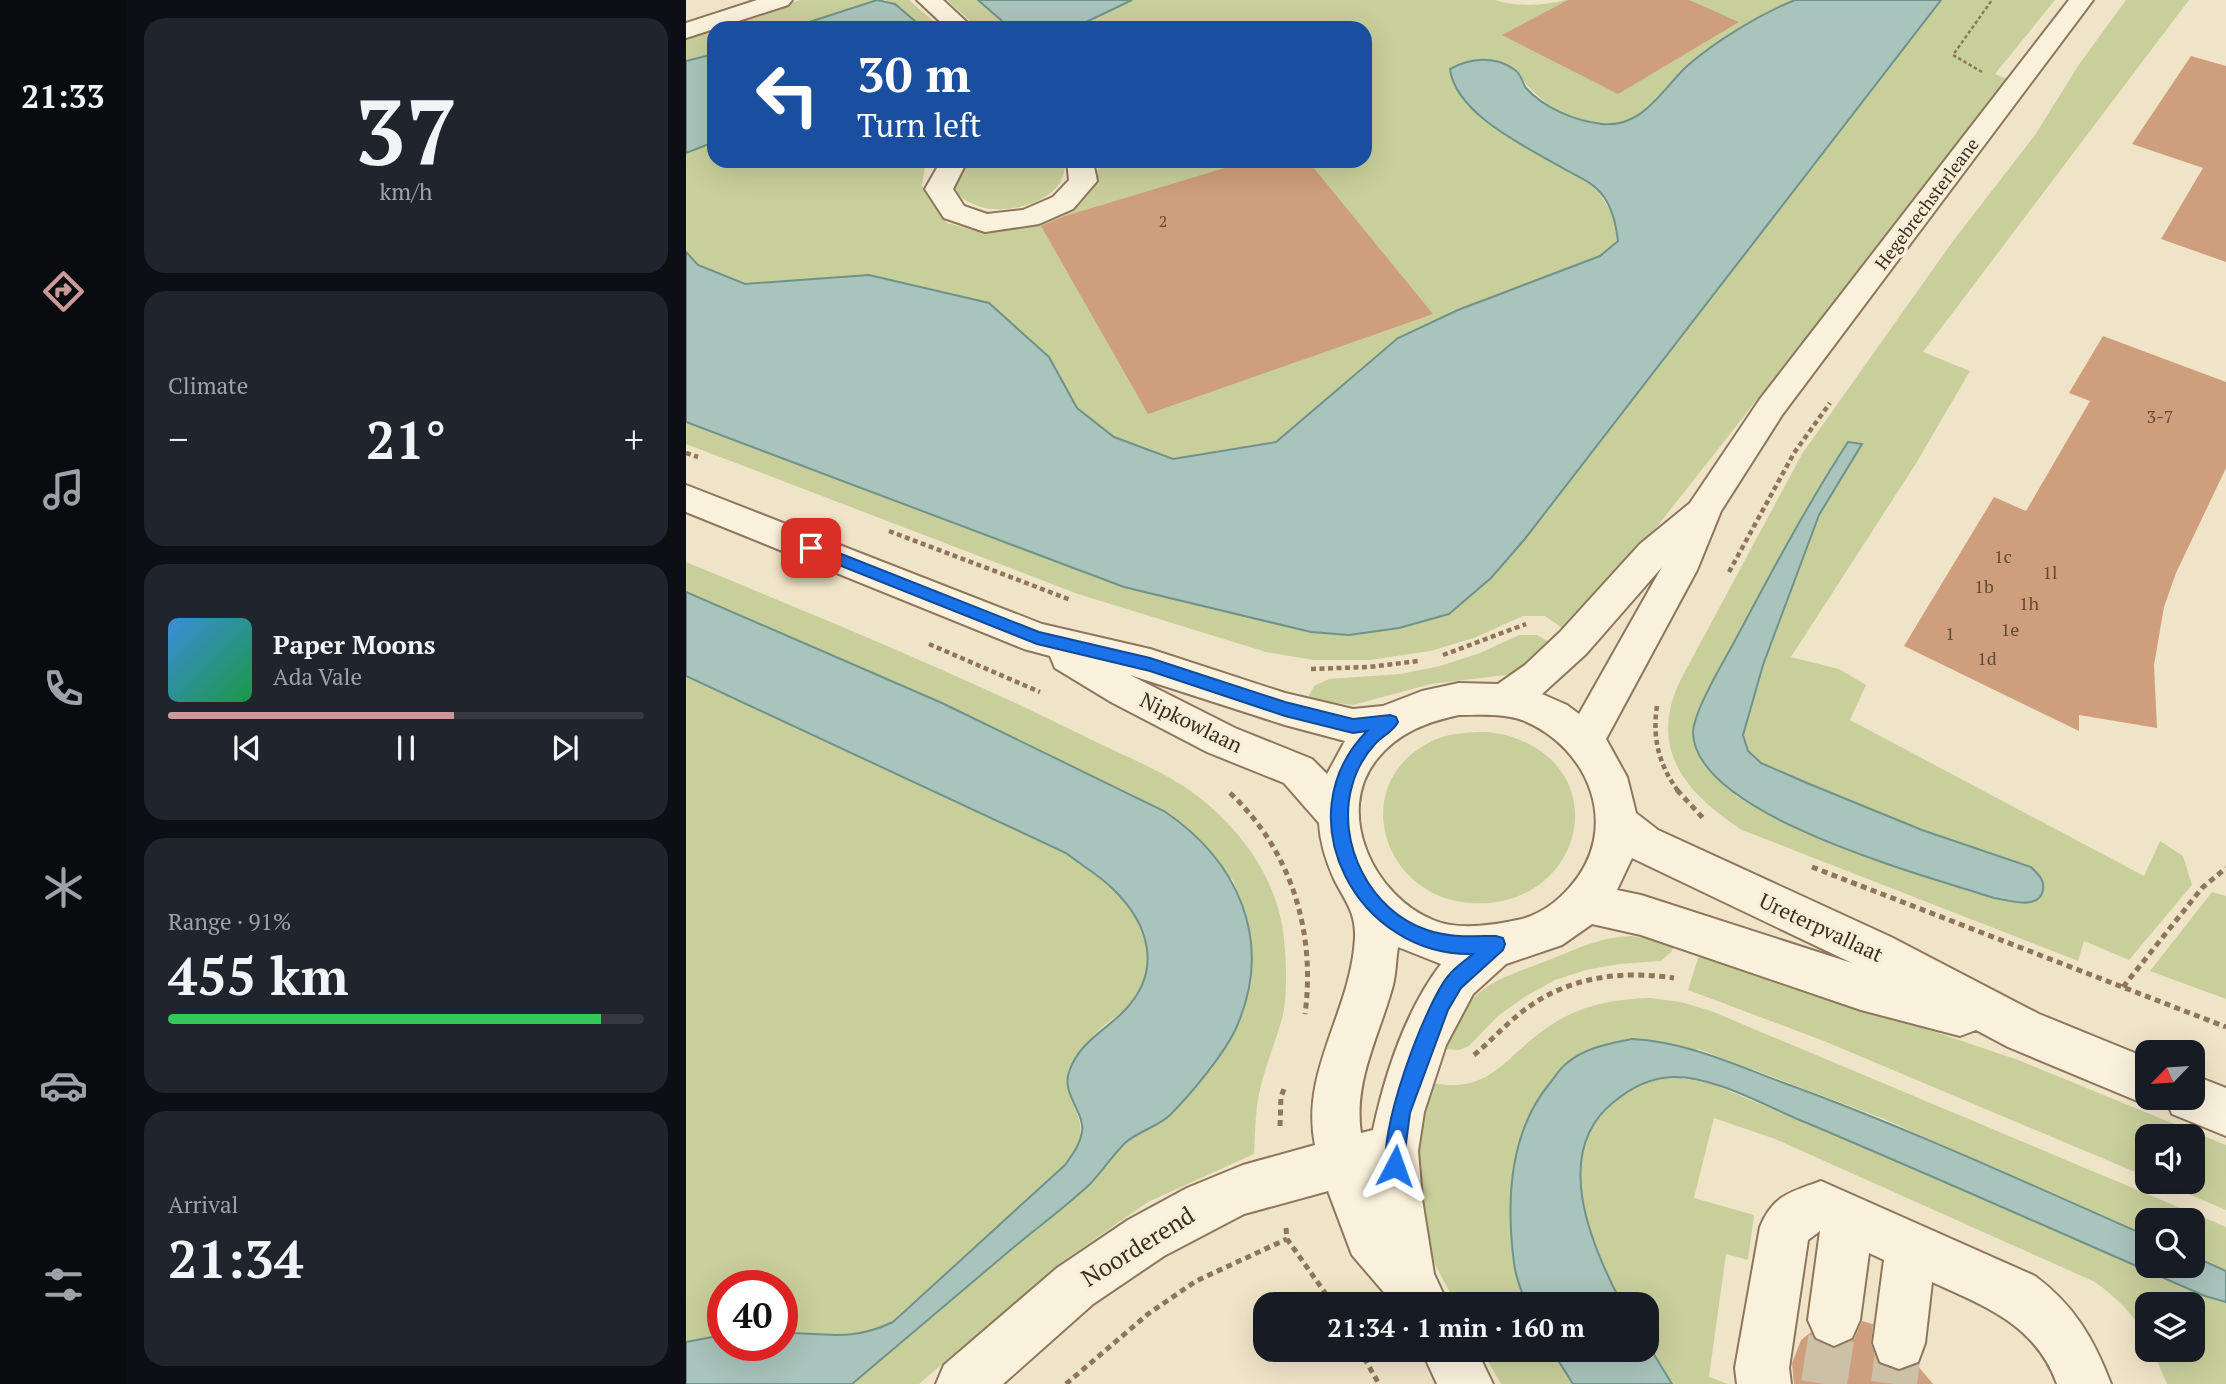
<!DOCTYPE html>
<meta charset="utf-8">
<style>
:root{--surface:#171b24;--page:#20242c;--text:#f1f3f6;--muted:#9ea1a6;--line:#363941;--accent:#cc999b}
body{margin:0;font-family:"PT Serif",serif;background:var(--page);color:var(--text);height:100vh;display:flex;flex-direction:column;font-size:26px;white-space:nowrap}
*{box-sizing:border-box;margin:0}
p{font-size:23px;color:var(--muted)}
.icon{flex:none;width:38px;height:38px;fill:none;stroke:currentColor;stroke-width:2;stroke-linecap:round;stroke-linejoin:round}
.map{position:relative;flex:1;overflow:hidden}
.drawer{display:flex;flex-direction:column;gap:18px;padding:18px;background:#0d0f14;width:560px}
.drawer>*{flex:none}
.banner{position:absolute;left:21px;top:21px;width:665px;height:147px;border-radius:21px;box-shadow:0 7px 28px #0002;background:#1a4fa0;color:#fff;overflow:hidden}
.needle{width:46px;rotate:245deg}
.tools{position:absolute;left:1449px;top:1040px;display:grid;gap:14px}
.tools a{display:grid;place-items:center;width:70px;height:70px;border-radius:14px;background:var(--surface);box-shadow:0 7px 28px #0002;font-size:35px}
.speed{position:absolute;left:21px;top:1270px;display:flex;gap:14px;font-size:35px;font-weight:700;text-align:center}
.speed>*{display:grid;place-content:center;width:91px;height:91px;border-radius:50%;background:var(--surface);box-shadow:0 7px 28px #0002;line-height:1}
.speed .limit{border:10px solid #d22;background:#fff;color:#111}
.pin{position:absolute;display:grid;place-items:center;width:60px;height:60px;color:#fff;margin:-30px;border-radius:14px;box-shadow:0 4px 10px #0006}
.me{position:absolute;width:77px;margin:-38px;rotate:4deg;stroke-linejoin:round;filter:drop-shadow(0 0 5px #0008)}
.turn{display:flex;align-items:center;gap:24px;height:147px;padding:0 35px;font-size:32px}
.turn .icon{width:91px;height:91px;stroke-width:2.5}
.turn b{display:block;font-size:49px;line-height:60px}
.big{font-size:52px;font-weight:700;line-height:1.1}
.drawer .card{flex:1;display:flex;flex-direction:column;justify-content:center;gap:10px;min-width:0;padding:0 24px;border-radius:21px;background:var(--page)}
.drawer .dial{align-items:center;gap:0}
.dial b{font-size:91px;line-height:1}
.song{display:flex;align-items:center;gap:21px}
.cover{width:84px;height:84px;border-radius:10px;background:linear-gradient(135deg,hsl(210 70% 55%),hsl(140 70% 35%))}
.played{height:7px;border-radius:4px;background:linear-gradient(90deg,var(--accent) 60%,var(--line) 60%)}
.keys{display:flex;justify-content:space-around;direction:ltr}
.heat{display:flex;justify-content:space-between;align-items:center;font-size:38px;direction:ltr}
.charge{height:10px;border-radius:5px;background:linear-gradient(90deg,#34c759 91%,var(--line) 0)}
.trip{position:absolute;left:567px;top:1292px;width:406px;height:70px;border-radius:21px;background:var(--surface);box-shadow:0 7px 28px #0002;font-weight:700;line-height:70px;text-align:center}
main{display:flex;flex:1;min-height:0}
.tab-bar{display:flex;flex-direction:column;width:126px;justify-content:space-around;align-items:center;background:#090b0e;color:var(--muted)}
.tab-bar .icon{width:49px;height:49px}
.tab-bar .active{color:var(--accent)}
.tab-bar b{font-size:32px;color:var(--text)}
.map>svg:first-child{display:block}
.green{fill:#c9cf9b;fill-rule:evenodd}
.water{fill:#a9c4bc;stroke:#6f938a;stroke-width:2}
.building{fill:#cf9f7d}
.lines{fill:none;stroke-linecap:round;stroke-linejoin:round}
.minor-tunnel{stroke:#ccc0a6;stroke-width:46;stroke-dasharray:46 24;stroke-linecap:butt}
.minor-casing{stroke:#8d765c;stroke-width:4}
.path-far2{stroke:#8d765c;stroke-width:2.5;stroke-dasharray:3.5 2.5;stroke-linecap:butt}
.path-far1{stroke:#8d765c;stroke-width:4.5;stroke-dasharray:5 3.5;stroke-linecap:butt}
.path{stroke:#8d765c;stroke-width:5;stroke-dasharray:6 4.5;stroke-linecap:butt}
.minor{fill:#faf1dc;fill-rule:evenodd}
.route{fill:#1a73e8;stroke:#114b97;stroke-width:2}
.labels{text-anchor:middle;stroke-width:7;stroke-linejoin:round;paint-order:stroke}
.far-number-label{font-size:16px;fill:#624a37}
.far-street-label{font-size:18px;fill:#3d2e20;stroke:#f7eed8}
.number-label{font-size:18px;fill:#624a37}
.street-label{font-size:21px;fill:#3d2e20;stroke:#f7eed8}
.near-street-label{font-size:24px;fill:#3d2e20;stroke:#f7eed8}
</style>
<main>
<nav class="tab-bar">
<b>21:33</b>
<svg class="icon active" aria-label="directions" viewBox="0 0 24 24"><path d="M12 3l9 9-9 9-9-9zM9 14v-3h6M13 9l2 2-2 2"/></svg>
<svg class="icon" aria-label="music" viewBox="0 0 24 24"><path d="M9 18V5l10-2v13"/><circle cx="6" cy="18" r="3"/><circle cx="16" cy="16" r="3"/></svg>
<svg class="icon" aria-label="phone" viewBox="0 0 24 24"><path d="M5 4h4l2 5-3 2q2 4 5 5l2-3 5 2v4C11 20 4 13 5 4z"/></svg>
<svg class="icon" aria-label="climate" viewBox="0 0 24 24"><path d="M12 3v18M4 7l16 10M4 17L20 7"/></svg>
<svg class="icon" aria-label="car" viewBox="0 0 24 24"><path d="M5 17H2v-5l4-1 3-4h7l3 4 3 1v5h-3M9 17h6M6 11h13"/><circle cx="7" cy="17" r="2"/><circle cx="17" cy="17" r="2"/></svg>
<svg class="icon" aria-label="filters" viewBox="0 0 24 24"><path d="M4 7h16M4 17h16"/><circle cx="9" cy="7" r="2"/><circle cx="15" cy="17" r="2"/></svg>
</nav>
<section class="drawer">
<div class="card dial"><b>37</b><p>km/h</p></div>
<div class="card"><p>Climate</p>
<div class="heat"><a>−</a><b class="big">21°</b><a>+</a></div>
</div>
<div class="card">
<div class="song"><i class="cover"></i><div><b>Paper Moons</b><p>Ada Vale</p></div></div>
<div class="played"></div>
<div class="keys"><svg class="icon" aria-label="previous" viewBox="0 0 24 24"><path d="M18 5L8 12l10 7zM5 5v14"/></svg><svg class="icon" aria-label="pause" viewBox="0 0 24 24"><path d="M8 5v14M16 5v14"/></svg><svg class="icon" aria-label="next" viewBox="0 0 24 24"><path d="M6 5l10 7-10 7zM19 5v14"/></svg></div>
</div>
<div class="card"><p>Range · 91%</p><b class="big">455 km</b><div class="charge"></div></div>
<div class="card"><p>Arrival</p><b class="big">21:34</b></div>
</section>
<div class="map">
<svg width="1540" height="1384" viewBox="0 0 1540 1384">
<rect width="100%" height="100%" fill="#f0e4c8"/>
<path class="green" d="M114,0H223L255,28H237L209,4L199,0L179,3L105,28H34Z
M261,0H292L324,28H292Z
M446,0H809C832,7 857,6 879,0H1109C1077,13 1025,44 1000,68C981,86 966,114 940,122C900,134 850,104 831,71L780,104L813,130L910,188L929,218L933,241L915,256L772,310L712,338L590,442L487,459L428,437L391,408L363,357L183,275L59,284L12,265L0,252V153L28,142V161H245L239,166L236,186L261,223C274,226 290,232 303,232C347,231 404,207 415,161H679V28H359L396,24Z
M1255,0H1369L1309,74L1323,80L951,552L876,628L859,616H837L788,638L744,651L684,660H628L580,652L392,594L0,444V422L438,587L625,632L663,635L713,628L763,615L805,578L838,540Z
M1440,0H1503L1237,352L1284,371L1229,465L1105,657L1153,669L1180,685L1164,720L1458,876L1474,841L1497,856L1506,885L1443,960L1398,941L1392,961L1056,830C999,793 961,748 995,679L1116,454L1267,241L1349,135L1392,66ZM1161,442L1175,445L1133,515L1077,665L1057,735L1062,751L1075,763L1121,783L1236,830L1345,867L1338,903C1290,894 1244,878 1198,861C1147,843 1098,825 1050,796L1023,687Z
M28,30V54L0,61V39Z
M282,161H378C384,196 335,212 306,209C293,208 282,202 271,195L269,180Z
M0,562C133,617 269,672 398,736C437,756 485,773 519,802C558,835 589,878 597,930C600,955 602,990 597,1015C589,1045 575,1075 571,1106C569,1122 569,1138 568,1154L462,1202L373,1264L233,1384H166L405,1182L441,1140L483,1116L540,1047L550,1029L557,1010L562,920L547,880L450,796L256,703L0,592Z
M833,635H851L863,642L828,674L745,684L667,705L621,699L628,686L643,679L714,674L754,666L794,653Z
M0,676L380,853C395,865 414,876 427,889C452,914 475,957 455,991C443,1011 422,1019 408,1035C396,1049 390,1072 382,1088C395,1126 403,1130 379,1165L207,1322C169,1340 138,1335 96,1333V1286H37V1335L0,1342Z
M800,732C809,733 818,734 826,737C932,772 895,910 785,903C695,897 660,781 748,740C765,733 782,732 800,732Z
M1526,892L1540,896V999L1464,971Z
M945,936L988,943L986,951L975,961L933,964L900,970L869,980L840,996L813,1015L783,1046L773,1050L759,1049C780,984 812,980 868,958C895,947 916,937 945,936Z
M1014,952L1332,1060L1540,1145V1210L1472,1181H1507V1136H1461V1177L1138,1041L1002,990Z
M964,998L995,1002L1025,1011L1540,1227V1271L1507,1256V1220H1461V1236L1198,1119L1012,1049L839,1122C822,1189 819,1237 840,1304H770L743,1253L730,1162L733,1131L747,1083C804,1095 821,1054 862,1027C893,1005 928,999 964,998Z
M988,1077L1024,1083L1189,1152L1519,1296L1540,1302V1384H1481L1466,1349H1507V1304H1461V1339C1448,1314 1432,1299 1409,1282L1089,1139L1028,1118L1008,1198L1068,1215L1062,1260L1040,1254L1023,1377L1042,1384H986L961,1343V1304H936C914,1257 875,1180 903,1129C907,1123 913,1117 917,1112C936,1089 959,1081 988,1077Z
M795,1349H865L887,1384H815Z"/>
<path class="water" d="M191,0L209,4L237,28H105Z
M292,0H446L396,24L324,28Z
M1109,0H1255L838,540L805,578L763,614L713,628L663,635L625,632L438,587L0,422V252L12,265L59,284L183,275L303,303L363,357L391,408L428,437L487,459L590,442L712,338L772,310L914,256L932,241C930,223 925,201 910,188C903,181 891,176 882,171C845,149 770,116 764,69C784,58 809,55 829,70C835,74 836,82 840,88C858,108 889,121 916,124C956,128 975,91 1000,67C1028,42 1074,14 1109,0Z
M28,54V142L0,153V61Z
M1162,442L1176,444L1133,515L1077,665L1057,735L1062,751L1075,763L1121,783L1236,830L1345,867C1352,874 1359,880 1357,890C1353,911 1322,900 1308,898C1241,876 1010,816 1007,733C1007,713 1036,664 1046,646C1083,577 1119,508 1162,442Z
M0,592L256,703L478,811C552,861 588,940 551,1026C540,1052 505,1094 484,1115C472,1127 452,1131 439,1143C427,1155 417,1170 405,1183C381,1206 353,1226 328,1247C274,1293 220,1338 166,1384H0V1342L37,1335V1346H96V1333C140,1333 165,1342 207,1322L379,1165C386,1155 394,1145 396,1132C399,1112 375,1093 383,1072C393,1042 419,1031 439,1010C477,970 463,924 427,889C413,875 395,865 380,853L0,676Z
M946,1039C1001,1042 1047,1064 1098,1083C1222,1128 1341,1183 1461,1236V1265H1507V1256L1540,1271V1302L1519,1296C1386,1238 1254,1179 1121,1123C1083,1108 1027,1075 986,1077C964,1078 946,1087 929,1101C864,1151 905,1245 936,1304H840C836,1291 829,1276 828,1263C820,1201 823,1132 864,1083C869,1077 874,1068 881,1063C900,1047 923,1044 946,1039Z
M961,1343L986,1384H887L865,1349H961Z"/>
<path class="building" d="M882,0H1003L1053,22L932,94L816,35Z
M1505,56L1540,66V262L1475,239L1517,168L1446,144Z
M562,161H622L747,314L462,414L355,226L379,216Z
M1417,336L1540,382V468L1490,573L1478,607L1468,665L1471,728L1393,715V731L1218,646L1308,497L1340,511L1404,401L1383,393Z
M1176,1321L1187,1324L1185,1344L1193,1364L1212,1371L1231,1365L1247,1384H1108L1106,1363L1115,1340L1125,1332L1129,1340L1149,1348L1168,1339Z"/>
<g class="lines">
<path class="minor-tunnel" d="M1138,1384L1148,1320
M1208,1384L1213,1343"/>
<g class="minor-casing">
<path id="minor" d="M71,0H106L102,5L0,38V23Z
M231,0H257L287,28H261Z
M1383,0H1407L1096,415L1035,511L1011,570L920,739L941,777L950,813L972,830L1205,937L1353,1014L1461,1058V1097L1478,1098L1461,1105L1322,1047L1290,1030L1274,1036L1175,1010L955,935L906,924L876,945L820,964L787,994L760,1045L738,1112L732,1151L736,1199L748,1274L762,1304H708L666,1255L642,1191L558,1214L478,1256L407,1304L317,1384H250L258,1365L371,1268L442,1220L501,1188L557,1165L629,1145C614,1071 665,1012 669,938C670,912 659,901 648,879C640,861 634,842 633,823L598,783L521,752L425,702L369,668L364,656L338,649L0,512V485L356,624L464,649L599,693L667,709L697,706L736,691L773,683L812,684L839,665L874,632L954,544L1004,503L1074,399ZM976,567L893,714L881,705L856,694L900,654ZM444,675L599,725L659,741L641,774L626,759L549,728ZM773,715C793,715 817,713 836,720C904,747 936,829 884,887C871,902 854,914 836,919C810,925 772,931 747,920C689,897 647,813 691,759C713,732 741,722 773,715ZM946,858L1166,963L955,895L931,890ZM712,947L755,964C720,1010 699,1074 687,1130L675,1133C667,1081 694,1034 707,985C710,973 710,959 712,947Z
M255,161H281L267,189L278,206L301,214L337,210L367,197L383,180L381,161H407L411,181L387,209L353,224L299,232L258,218L239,189Z
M1507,1075L1540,1088V1136L1486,1114L1479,1097H1507Z
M1135,1181L1349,1276C1388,1305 1408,1339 1425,1384H1371C1350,1325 1299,1306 1246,1282L1239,1343L1232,1362L1213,1369L1194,1362L1187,1343L1198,1260L1183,1253L1174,1320L1166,1338L1148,1346L1130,1338L1122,1320L1134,1231L1122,1240L1103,1368L1105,1384H1051L1049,1368L1074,1227C1087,1195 1105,1192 1135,1181Z
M735,1349H790L807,1384H751Z"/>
</g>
<path class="path-far2" d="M1296,72L1267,55L1306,0"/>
<path class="path-far1" d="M0,453L12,457
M203,531L385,600
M1043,572L1108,453L1144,403
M243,644L354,692
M757,655L840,624
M625,669L683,667L732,661
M971,706C966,738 973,765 992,791"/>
<path class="path" d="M991,790L1017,818
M544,793C605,850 630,932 619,1014
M1126,867L1540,1027
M1437,987L1516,888L1540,868
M788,1055C805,1041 820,1024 837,1011C881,977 934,970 988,978
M594,1126L595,1097L599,1086
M600,1228L601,1239L647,1304
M673,1349L693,1384
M380,1384L462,1314L510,1281L601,1239"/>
<use href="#minor" class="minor"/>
</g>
<path class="route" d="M125,542L353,632L464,658L599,702L667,719L704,715L710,717L712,722C707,732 696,736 689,744C678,756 670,771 666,786C650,843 684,911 741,930C764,938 786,936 810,936L817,938L819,944L817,950L775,988L762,1010L724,1113L716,1173L709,1176L702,1173C688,1140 739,1003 763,975C769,967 779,961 787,954C673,957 596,818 681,731L667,733L599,716L464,671L351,644L120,552L118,548L120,544Z"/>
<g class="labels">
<g class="far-number-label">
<text x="477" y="227">2</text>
</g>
<g class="far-street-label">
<text transform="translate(1241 204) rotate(-53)" y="6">Hegebrechsterleane</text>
</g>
<g class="number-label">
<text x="1474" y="423">3-7</text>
<text x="1317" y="563">1c</text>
<text x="1364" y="579">1l</text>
<text x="1298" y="593">1b</text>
<text x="1343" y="610">1h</text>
<text x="1324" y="636">1e</text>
<text x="1264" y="640">1</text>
<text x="1301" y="665">1d</text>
</g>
<g class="street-label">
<text transform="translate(505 723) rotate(26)" y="7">Nipkowlaan</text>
<text transform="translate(1135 928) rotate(25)" y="7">Ureterpvallaat</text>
</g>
<g class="near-street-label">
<text transform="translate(452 1247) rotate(-32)" y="8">Noorderend</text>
</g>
</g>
</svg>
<div class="tools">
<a><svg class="needle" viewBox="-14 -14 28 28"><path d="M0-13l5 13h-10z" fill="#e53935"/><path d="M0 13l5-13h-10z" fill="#9ea1a6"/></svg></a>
<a><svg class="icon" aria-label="sound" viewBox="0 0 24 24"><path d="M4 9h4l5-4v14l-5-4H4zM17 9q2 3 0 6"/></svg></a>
<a><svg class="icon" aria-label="search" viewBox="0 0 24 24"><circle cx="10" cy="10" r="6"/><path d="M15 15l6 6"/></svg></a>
<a><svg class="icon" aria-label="layers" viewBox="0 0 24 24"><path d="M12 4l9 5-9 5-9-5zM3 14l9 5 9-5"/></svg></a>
</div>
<div class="speed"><div class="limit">40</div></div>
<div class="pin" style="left:125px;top:548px;background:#d93025"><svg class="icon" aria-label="arrive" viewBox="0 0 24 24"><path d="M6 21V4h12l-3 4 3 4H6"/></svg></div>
<svg class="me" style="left:709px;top:1166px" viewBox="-20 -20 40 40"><path d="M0-17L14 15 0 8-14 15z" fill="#1a73e8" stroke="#fff" stroke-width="4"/></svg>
<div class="trip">21:34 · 1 min · 160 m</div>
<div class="banner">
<div class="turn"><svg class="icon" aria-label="left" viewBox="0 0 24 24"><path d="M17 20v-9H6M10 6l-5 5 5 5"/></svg><div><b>30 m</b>Turn left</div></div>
</div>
</div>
</main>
